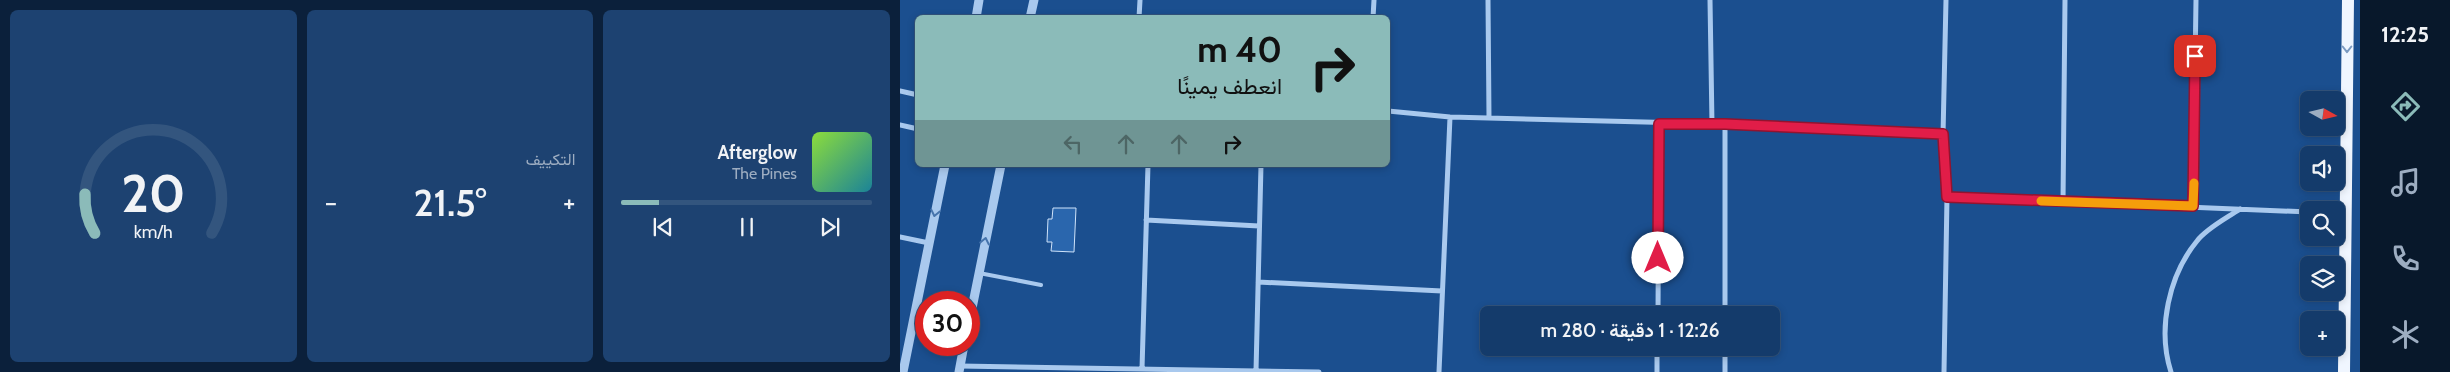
<!DOCTYPE html>
<html lang="ar">
<meta charset="utf-8">
<style>
:root{--surface:#143b6b;--page:#1d4271;--text:#f1f3f6;--muted:#9dadc1;--line:#33557e;--accent:#8bbbb9}
body{margin:0;font-family:Cabin,Vazirmatn,sans-serif;background:var(--page);color:var(--text);direction:rtl;height:100vh;display:flex;flex-direction:column;font-size:19px;white-space:nowrap}
*{box-sizing:border-box;margin:0}
p{font-size:16px;color:var(--muted)}
.icon{flex:none;width:28px;height:28px;fill:none;stroke:currentColor;stroke-width:2;stroke-linecap:round;stroke-linejoin:round}
.map{position:relative;flex:1;overflow:hidden;direction:ltr}
.side{display:flex;flex-direction:column;gap:10px;padding:10px;background:#0b203b;width:900px}
.side>*{flex:none}
.guide{position:absolute;left:15px;top:15px;width:475px;height:152px;border-radius:8px;box-shadow:0 2px 8px #0003,0 0 0 1px var(--line);direction:rtl;background:#8bbbb9;color:#111;overflow:hidden}
.needle{width:32px;rotate:98deg}
.controls{position:absolute;left:1400px;top:91px;display:grid;gap:10px}
.controls a{display:grid;place-items:center;width:45px;height:45px;border-radius:8px;background:var(--surface);box-shadow:0 2px 8px #0003,0 0 0 1px var(--line);font-size:25px}
.speed{position:absolute;left:15px;top:291px;display:flex;gap:10px;font-size:25px;font-weight:700;text-align:center}
.speed>*{display:grid;place-content:center;width:65px;height:65px;border-radius:50%;background:var(--surface);box-shadow:0 2px 8px #0003,0 0 0 1px var(--line);line-height:1}
.speed .limit{border:8px solid #d22;background:#fff;color:#111}
.pin{position:absolute;display:grid;place-items:center;width:42px;height:42px;color:#fff;margin:-21px;border-radius:10px;box-shadow:0 2px 8px #0006}
.me{position:absolute;width:55px;margin:-28px;rotate:0deg;stroke-linejoin:round;filter:drop-shadow(0 0 4px #0008)}
.turn{display:flex;align-items:center;gap:18px;height:105px;padding:0 25px;font-size:22px}
.turn .icon{width:65px;height:65px;stroke-width:2.5}
.turn b{display:block;font-size:35px;line-height:42px}
.lanes{display:flex;align-items:center;height:48px;padding:0 25px;background:#0003;justify-content:center;gap:25px;direction:ltr}
.lanes .off{opacity:.35}
.big{font-size:38px;font-weight:600;line-height:1.1}
.side .card{flex:1;display:flex;flex-direction:column;justify-content:center;gap:8px;min-width:0;padding:0 18px;border-radius:8px;background:var(--page)}
.side .dial{align-items:center;gap:0}
.dial svg{height:130px;overflow:visible;fill:none;stroke:var(--line);stroke-width:7;stroke-linecap:round;text-anchor:middle}
.dial text{fill:var(--text);stroke:none}
.song{display:flex;align-items:center;gap:15px}
.cover{width:60px;height:60px;border-radius:8px;background:linear-gradient(135deg,hsl(90 70% 55%),hsl(190 70% 35%))}
.played{height:5px;border-radius:2px;background:linear-gradient(90deg,var(--accent) 15%,var(--line) 15%)}
.keys{display:flex;justify-content:space-around;direction:ltr}
.heat{display:flex;justify-content:space-between;align-items:center;font-size:28px;direction:ltr}
.side .tiles{flex:1;display:grid;gap:10px;grid-template-columns:repeat(3,1fr)}
.trip{position:absolute;left:580px;top:306px;width:300px;height:50px;border-radius:8px;background:var(--surface);box-shadow:0 2px 8px #0003,0 0 0 1px var(--line);font-weight:600;line-height:50px;text-align:center;direction:rtl}
main{display:flex;flex:1;min-height:0}
.tabs{display:flex;flex-direction:column;width:90px;justify-content:space-around;align-items:center;background:#08182b;color:var(--muted)}
.tabs .icon{width:35px;height:35px}
.tabs .active{color:var(--accent)}
.tabs b{font-size:22px;color:var(--text)}
.map>svg:first-child{display:block}
.building{fill:#2a66ad;stroke:#cfe3fa}
.lines{fill:none;stroke-linecap:round;stroke-linejoin:round}
.service{stroke:#a9c9ee;stroke-width:4}
.minor{stroke:#a9c9ee;stroke-width:5}
.tertiary{stroke:#a9c9ee;stroke-width:9}
.primary{stroke:#f0f6ff;stroke-width:12}
.oneway{stroke:#7b9ac1}
.oneway2{stroke:#4674ac}
.route-casing{stroke:#92132f;stroke-width:12}
.route{stroke:#e11d48;stroke-width:9}
.slow{stroke:#f59e0b;stroke-width:9}
</style>
<main>
<nav class="tabs">
<b>12:25</b>
<svg class="icon active" aria-label="directions" viewBox="0 0 24 24"><path d="M12 3l9 9-9 9-9-9zM9 14v-3h6M13 9l2 2-2 2"/></svg>
<svg class="icon" aria-label="music" viewBox="0 0 24 24"><path d="M9 18V5l10-2v13"/><circle cx="6" cy="18" r="3"/><circle cx="16" cy="16" r="3"/></svg>
<svg class="icon" aria-label="phone" viewBox="0 0 24 24"><path d="M5 4h4l2 5-3 2q2 4 5 5l2-3 5 2v4C11 20 4 13 5 4z"/></svg>
<svg class="icon" aria-label="climate" viewBox="0 0 24 24"><path d="M12 3v18M4 7l16 10M4 17L20 7"/></svg>
</nav>
<div class="map">
<svg width="1460" height="372" viewBox="0 0 1460 372">
<rect width="100%" height="100%" fill="#1b4f8f"/>
<path class="building" d="M153,208H176L174,252L151,251L152,242H147L148,219H152Z"/>
<g class="lines">
<path class="service" d="M79,273L141,285"/>
<path class="minor" d="M588,0L589,117
M810,0L812,124
M239,18L240,0
M473,18L474,0
M0,91L18,95
M488,111L550,117L825,124L1043,135
M0,125L18,129
M1047,197L1409,212
M1163,202L1165,0
M1293,207L1296,0
M1436,213L1446,214
M246,220L359,226
M0,237L29,243
M358,282L542,291
M758,315L759,124
M825,315V124
M60,366L419,372
M242,369L248,165
M356,371L361,165
M539,372L550,117
M757,372V348
M825,372V348
M1044,372L1047,197L1043,135L1046,0
M1271,372C1257,329 1269,275 1297,241C1307,228 1327,218 1340,209"/>
<path class="tertiary" d="M76,18L79,0
M130,18L134,0
M69,323L101,165
M3,372L45,165
M59,372L64,345"/>
<path class="primary" d="M1444,372L1448,0"/>
</g>
<defs><path id="oneway-chevron" d="M-2-3.5L2.5 0L-2 3.5" fill="none" stroke-width="1.6" stroke-linecap="round" stroke-linejoin="round" transform="scale(1.25)"/></defs>
<use class="oneway" href="#oneway-chevron" transform="translate(1447 49) rotate(90)"/>
<g class="oneway2">
<use href="#oneway-chevron" transform="translate(35 213) rotate(102)"/>
<use href="#oneway-chevron" transform="translate(85 241) rotate(-78)"/>
</g>
<g class="lines">
<g class="route-casing">
<path id="route" d="M758,258L759,124H825L1043,134L1047,197L1293,206L1295,56"/>
</g>
<use href="#route" class="route"/>
<path class="slow" d="M1141,201L1293,206L1294,183"/>
</g>
</svg>
<div class="controls">
<a><svg class="needle" viewBox="-14 -14 28 28"><path d="M0-13l5 13h-10z" fill="#e53935"/><path d="M0 13l5-13h-10z" fill="#9dadc1"/></svg></a>
<a><svg class="icon" aria-label="sound" viewBox="0 0 24 24"><path d="M4 9h4l5-4v14l-5-4H4zM17 9q2 3 0 6"/></svg></a>
<a><svg class="icon" aria-label="search" viewBox="0 0 24 24"><circle cx="10" cy="10" r="6"/><path d="M15 15l6 6"/></svg></a>
<a><svg class="icon" aria-label="layers" viewBox="0 0 24 24"><path d="M12 4l9 5-9 5-9-5zM3 14l9 5 9-5"/></svg></a>
<a>+</a>
</div>
<div class="speed"><div class="limit">30</div></div>
<div class="pin" style="left:1295px;top:56px;background:#d93025"><svg class="icon" aria-label="arrive" viewBox="0 0 24 24"><path d="M6 21V4h12l-3 4 3 4H6"/></svg></div>
<svg class="me" style="left:758px;top:258px" viewBox="-20 -20 40 40"><circle r="19" fill="#fff"/><path d="M0-13L10 11 0 6-10 11z" fill="#e11d48"/></svg>
<div class="trip">12:26 · 1 دقيقة · 280 m</div>
<div class="guide">
<div class="turn"><svg class="icon" aria-label="right" viewBox="0 0 24 24"><path d="M7 20v-9h11M14 6l5 5-5 5"/></svg><div><b>40 m</b>انعطف يمينًا</div></div>
<div class="lanes"><svg class="icon off" aria-label="left" viewBox="0 0 24 24"><path d="M17 20v-9H6M10 6l-5 5 5 5"/></svg><svg class="icon off" aria-label="ahead" viewBox="0 0 24 24"><path d="M12 20V5M6 11l6-6 6 6"/></svg><svg class="icon off" aria-label="ahead" viewBox="0 0 24 24"><path d="M12 20V5M6 11l6-6 6 6"/></svg><svg class="icon" aria-label="right" viewBox="0 0 24 24"><path d="M7 20v-9h11M14 6l5 5-5 5"/></svg></div>
</div>
</div>
<section class="side">
<div class="tiles">
<div class="card">
<div class="song"><i class="cover"></i><div><b>Afterglow</b><p>The Pines</p></div></div>
<div class="played"></div>
<div class="keys"><svg class="icon" aria-label="previous" viewBox="0 0 24 24"><path d="M18 5L8 12l10 7zM5 5v14"/></svg><svg class="icon" aria-label="pause" viewBox="0 0 24 24"><path d="M8 5v14M16 5v14"/></svg><svg class="icon" aria-label="next" viewBox="0 0 24 24"><path d="M6 5l10 7-10 7zM19 5v14"/></svg></div>
</div>
<div class="card"><p>التكييف</p>
<div class="heat"><a>−</a><b class="big">21.5°</b><a>+</a></div>
</div>
<div class="card dial"><svg viewBox="0 0 100 80">
<path d="M14 69A42 42 0 1 1 86 69"/>
<path d="M14 69A42 42 0 0 1 8 45" stroke="#8bbbb9"/>
<text x="50" y="56" font-size="32" font-weight="700">20</text>
<text x="50" y="72" font-size="11">km/h</text>
</svg></div>
</div>
</section>
</main>
